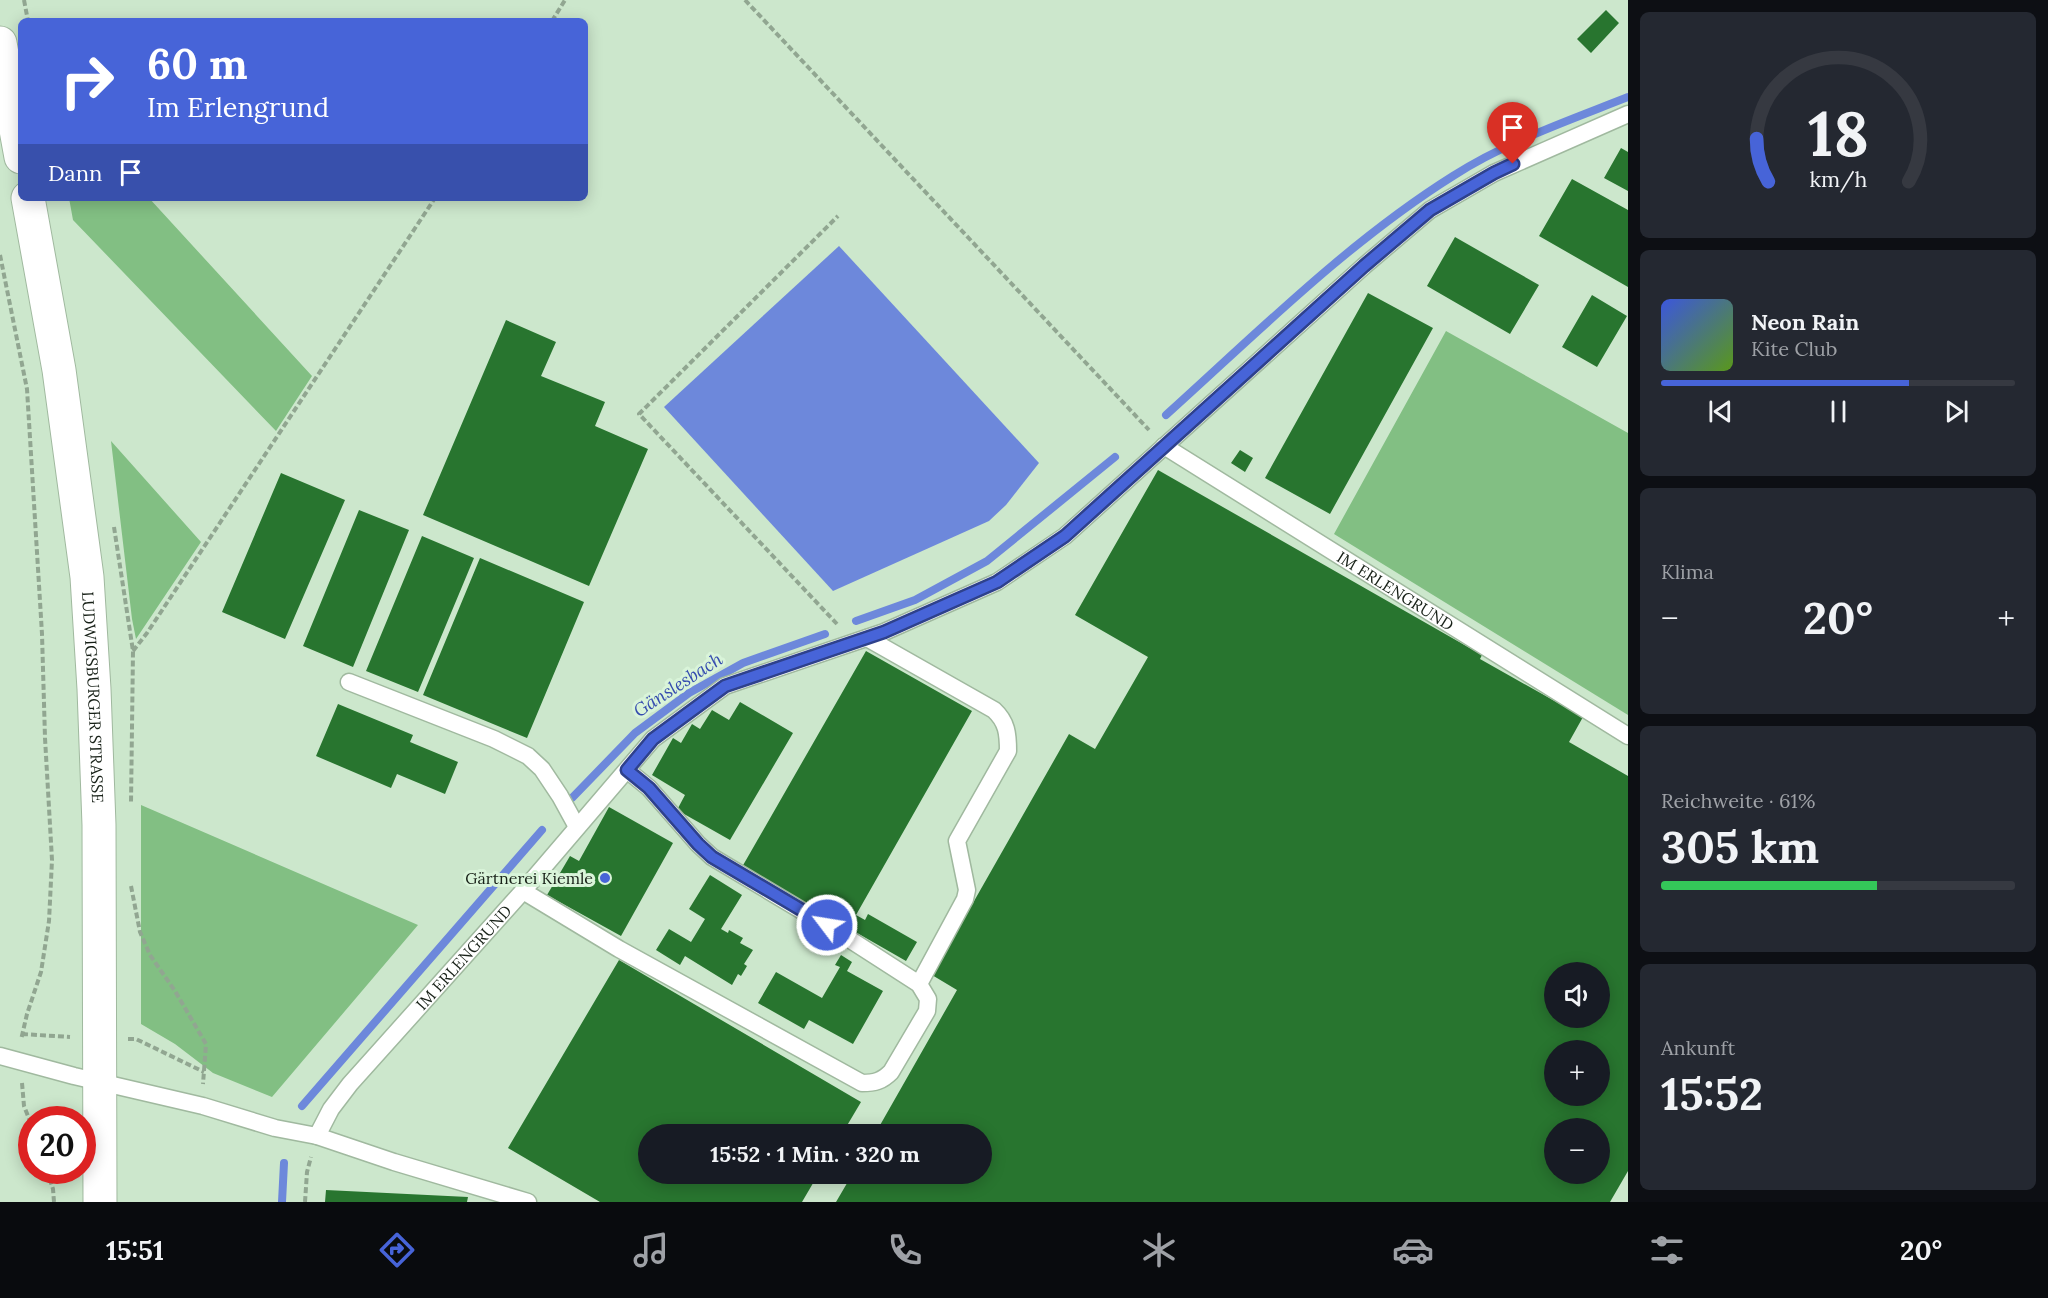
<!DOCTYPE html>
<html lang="de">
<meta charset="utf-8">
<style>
:root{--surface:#171b24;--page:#242831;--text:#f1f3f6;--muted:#9ea1a6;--line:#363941;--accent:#4764d8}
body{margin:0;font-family:Lora,serif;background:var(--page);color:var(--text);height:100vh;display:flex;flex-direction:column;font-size:22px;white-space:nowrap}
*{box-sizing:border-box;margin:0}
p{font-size:20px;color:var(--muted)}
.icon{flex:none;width:33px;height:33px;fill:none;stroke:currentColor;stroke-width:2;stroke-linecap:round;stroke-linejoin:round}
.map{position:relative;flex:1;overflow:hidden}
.side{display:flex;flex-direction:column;gap:12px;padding:12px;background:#0d0f14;width:420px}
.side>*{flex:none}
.top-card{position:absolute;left:18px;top:18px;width:570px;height:183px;border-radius:9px;box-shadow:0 3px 15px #0003;background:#4764d8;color:#fff;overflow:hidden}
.tools{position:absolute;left:1544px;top:962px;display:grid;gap:12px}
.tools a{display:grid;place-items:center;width:66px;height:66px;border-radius:50%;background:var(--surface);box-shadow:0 3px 15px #0003;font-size:30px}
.speed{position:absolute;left:18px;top:1106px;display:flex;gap:12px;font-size:30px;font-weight:700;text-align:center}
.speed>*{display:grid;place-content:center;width:78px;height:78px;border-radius:50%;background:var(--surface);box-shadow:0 3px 15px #0003;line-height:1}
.speed .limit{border:9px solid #d22;background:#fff;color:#111}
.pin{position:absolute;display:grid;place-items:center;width:51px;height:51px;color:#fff;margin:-62px -26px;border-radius:50% 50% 50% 0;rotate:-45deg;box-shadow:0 0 6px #0007}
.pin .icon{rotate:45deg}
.me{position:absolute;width:66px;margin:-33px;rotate:301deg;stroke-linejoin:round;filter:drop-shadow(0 0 4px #0008)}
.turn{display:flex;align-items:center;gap:21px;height:126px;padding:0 30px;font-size:27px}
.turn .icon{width:78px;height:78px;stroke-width:2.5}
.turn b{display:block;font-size:42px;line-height:51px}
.then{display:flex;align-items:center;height:57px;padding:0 30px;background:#0003;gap:12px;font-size:22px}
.big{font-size:45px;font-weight:800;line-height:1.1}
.side .tile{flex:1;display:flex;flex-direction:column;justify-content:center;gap:9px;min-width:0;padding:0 21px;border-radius:9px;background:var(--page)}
.side .dial{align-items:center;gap:0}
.dial svg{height:156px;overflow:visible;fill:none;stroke:var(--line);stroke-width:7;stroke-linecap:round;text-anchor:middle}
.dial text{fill:var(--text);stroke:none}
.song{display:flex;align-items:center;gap:18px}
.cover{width:72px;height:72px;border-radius:9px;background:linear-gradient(135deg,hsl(230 70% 55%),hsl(90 70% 35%))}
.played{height:6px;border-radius:3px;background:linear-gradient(90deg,var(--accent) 70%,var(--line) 70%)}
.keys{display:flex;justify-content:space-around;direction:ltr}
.heat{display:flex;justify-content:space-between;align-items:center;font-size:33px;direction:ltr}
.charge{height:9px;border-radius:4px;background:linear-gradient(90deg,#34c759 61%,var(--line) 0)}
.trip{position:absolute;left:638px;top:1124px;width:354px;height:60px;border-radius:30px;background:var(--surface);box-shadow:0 3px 15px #0003;font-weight:800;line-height:60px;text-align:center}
.tabs{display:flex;height:96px;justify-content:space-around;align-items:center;background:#090b0e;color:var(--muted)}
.tabs .icon{width:42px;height:42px}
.tabs .on{color:var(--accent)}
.tabs b{font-size:27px;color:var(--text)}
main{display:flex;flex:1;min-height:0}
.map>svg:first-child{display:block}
.green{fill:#82bf83}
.water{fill:#6d88db}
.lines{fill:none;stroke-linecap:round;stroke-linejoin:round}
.stream{stroke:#6d88db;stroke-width:8}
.building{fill:#28752f;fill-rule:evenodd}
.lane-casing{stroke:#a0b99f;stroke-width:19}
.secondary-casing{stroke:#a0b99f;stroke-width:35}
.path{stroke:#91a691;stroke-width:4;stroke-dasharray:6 3;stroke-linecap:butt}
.lane{stroke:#fff;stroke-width:16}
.secondary{stroke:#fff;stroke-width:33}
.route-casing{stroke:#2e418c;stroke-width:15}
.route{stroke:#4764d8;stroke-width:10}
.poi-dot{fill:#4764d8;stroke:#d9f4d9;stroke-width:2}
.labels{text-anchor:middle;stroke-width:6;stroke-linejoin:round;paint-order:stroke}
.street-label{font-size:16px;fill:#172017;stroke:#d9f4d9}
.poi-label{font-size:16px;fill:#172017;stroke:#d9f4d9;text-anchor:end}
.water-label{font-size:18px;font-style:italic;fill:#354caf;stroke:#d9f4d9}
</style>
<main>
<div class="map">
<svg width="1628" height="1202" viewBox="0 0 1628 1202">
<rect width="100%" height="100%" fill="#cce7cc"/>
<path class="green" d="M69,198H149L312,376L276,431L73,220Z
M1446,331L1628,433V715L1334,534Z
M111,441L201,542L136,639L132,619Z
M141,805L418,925L272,1097L213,1073L175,1044L141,1024Z"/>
<path class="water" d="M839,246L1039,463L1006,505L989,521L833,591L664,407Z"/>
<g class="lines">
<path class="stream" d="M1166,415C1258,332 1348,242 1453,176C1506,142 1570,120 1628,97
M856,621L915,600L987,561L1115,457
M572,798L635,733L689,693L743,663L825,634
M302,1106L542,830
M282,1202L284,1163"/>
</g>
<path class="building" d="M1606,10L1619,23L1591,53L1577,39Z
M1621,148L1628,152V191L1604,178Z
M1572,179L1628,210V287L1539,236Z
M1455,237L1539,285L1510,334L1427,286Z
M1368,293L1433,328L1330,514L1265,478Z
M1592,295L1627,316L1597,367L1562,347Z
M506,320L556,342L541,376L605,402L595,426L648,449L589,586L423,515Z
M1240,450L1253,458L1245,472L1231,463Z
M1158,470L1482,655L1480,659L1583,717L1569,742L1628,776V1171L1610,1202H836L853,1173H981V1134H875L957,990L932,975L1069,734L1095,749L1148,657L1075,615ZM1554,972H1599V1017H1554ZM1554,1050H1599V1095H1554ZM1554,1128H1599V1173H1554Z
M281,473L345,500L285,639L222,612Z
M359,510L409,530L353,667L303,646Z
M422,536L474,558L418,692L366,671Z
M480,558L584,602L527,738L423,695Z
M866,651L972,711L856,915L865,920L868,914L917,942L906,961L742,867Z
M740,702L793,733L730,840L677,810L685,795L652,775L673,738L681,743L692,724L700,729L712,710L729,720Z
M338,704L413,735L410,742L458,762L445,794L397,774L391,788L316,756Z
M609,807L673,843L621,936L547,895L570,856L579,861Z
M710,875L742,895L721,929L728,933L729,930L743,938L740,943L753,950L744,964L747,966L741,976L738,974L732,985L685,956L680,965L656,950L669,929L691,942L705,919L689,909Z
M841,955L852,962L847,971L883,991L853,1044L809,1020L804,1029L758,1003L776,972L822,998L840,967L835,965Z
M619,960L861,1102L842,1134H648V1173H819L802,1202H600L508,1148Z
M326,1190L468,1197L467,1202H325Z"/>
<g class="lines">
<g class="lane-casing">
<g id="lane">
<path id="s1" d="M1164,446L1628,736"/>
<path d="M867,638L994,710C1007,722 1008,734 1008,751L957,841L967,890L965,899L919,984"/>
<path d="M349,682L494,739L528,756L542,769L560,796L577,827"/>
<path d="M523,891L619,949L862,1083C875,1083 882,1081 891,1072L927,1011L928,999L919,984L846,937L712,857L698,844L649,788L627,770"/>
<path d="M0,1056L74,1076L203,1106L275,1128L317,1136L394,1162L528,1202"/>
<path id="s2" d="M317,1136L331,1109L350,1084L523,891L653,739L725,686L884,632L997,582L1065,536L1364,266L1430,210L1494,173L1628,114"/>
</g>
</g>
<g class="secondary-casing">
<g id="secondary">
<path d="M0,43L21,157"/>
<path id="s3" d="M28,198L59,370L87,577L94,689L99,825L100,1202"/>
</g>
</g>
<path class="path" d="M24,0L28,21
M745,0L1149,430
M552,21L565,0
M0,255L27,389L42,634L45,738L52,860L49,921L41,972L27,1014L21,1040
M114,527L133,651L131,803
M837,624L639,414L838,216
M133,651L147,633L435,198
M131,886L140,932L150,955L175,991L206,1044L203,1084
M22,1034L70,1037
M128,1039H136L204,1072
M22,1083L24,1106L32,1126
M47,1170L53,1189L54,1202
M305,1202L307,1172L311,1157"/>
<use href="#lane" class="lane"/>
<use href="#secondary" class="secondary"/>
</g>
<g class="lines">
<g class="route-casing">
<path id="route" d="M827,925L712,857L698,844L649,788L627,770L653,739L725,686L884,632L997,582L1065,536L1364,266L1430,210L1494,173L1513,164"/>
</g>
<use href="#route" class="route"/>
</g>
<circle class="poi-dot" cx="605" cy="878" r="6"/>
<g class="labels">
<g class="street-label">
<text dy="6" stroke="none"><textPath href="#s1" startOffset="273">IM ERLENGRUND</textPath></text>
<text dy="6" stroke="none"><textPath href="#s3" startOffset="504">LUDWIGSBURGER STRASSE</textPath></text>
<text dy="6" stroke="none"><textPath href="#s2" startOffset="232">IM ERLENGRUND</textPath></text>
</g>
<g class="poi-label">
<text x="593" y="884">Gärtnerei Kiemle</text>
</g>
<g class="water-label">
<text transform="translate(678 685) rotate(-33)" y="6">Gänslesbach</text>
</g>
</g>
</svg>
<div class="tools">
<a><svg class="icon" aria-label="sound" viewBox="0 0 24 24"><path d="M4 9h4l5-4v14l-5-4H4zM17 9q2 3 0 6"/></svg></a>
<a>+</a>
<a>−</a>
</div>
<div class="speed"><div class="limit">20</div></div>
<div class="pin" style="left:1513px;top:164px;background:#d93025"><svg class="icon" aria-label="arrive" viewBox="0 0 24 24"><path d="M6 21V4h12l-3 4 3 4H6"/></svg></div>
<svg class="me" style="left:827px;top:925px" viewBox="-20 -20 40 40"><circle r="17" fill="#4764d8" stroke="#fff" stroke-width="3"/><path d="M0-11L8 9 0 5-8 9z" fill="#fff"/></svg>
<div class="trip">15:52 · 1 Min. · 320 m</div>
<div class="top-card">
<div class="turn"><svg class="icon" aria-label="right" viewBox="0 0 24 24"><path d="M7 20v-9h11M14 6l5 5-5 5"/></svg><div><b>60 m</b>Im Erlengrund</div></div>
<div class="then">Dann<svg class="icon" aria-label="arrive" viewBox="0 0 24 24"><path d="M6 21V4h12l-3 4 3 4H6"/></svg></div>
</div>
</div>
<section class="side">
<div class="tile dial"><svg viewBox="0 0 100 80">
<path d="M14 69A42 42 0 1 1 86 69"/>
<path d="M14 69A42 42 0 0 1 8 47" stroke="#4764d8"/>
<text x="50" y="56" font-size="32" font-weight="700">18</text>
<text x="50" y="72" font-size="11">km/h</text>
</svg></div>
<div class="tile">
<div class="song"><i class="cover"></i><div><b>Neon Rain</b><p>Kite Club</p></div></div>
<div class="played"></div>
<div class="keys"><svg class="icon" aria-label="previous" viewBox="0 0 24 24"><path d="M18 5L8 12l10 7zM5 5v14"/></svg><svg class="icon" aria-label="pause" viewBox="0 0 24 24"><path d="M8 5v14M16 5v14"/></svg><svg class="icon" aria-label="next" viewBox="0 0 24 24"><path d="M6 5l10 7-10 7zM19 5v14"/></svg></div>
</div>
<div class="tile"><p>Klima</p>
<div class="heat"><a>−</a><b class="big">20°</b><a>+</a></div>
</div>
<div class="tile"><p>Reichweite · 61%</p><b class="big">305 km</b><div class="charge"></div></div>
<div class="tile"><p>Ankunft</p><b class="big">15:52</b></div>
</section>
</main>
<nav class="tabs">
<b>15:51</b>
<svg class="icon on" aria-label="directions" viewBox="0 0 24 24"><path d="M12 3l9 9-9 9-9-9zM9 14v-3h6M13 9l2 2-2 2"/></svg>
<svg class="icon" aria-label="music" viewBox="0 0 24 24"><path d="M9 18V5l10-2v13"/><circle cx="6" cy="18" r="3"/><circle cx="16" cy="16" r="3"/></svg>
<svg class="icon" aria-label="phone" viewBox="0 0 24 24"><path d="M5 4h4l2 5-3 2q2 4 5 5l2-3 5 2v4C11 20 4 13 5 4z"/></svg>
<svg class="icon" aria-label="climate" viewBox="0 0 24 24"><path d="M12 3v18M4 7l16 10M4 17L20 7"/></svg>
<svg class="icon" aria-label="car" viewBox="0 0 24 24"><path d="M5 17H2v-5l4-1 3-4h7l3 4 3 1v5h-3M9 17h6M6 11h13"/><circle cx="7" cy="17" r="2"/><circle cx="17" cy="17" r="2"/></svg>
<svg class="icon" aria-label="filters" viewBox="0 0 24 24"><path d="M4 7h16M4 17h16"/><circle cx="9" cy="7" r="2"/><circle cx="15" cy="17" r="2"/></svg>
<b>20°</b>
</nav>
